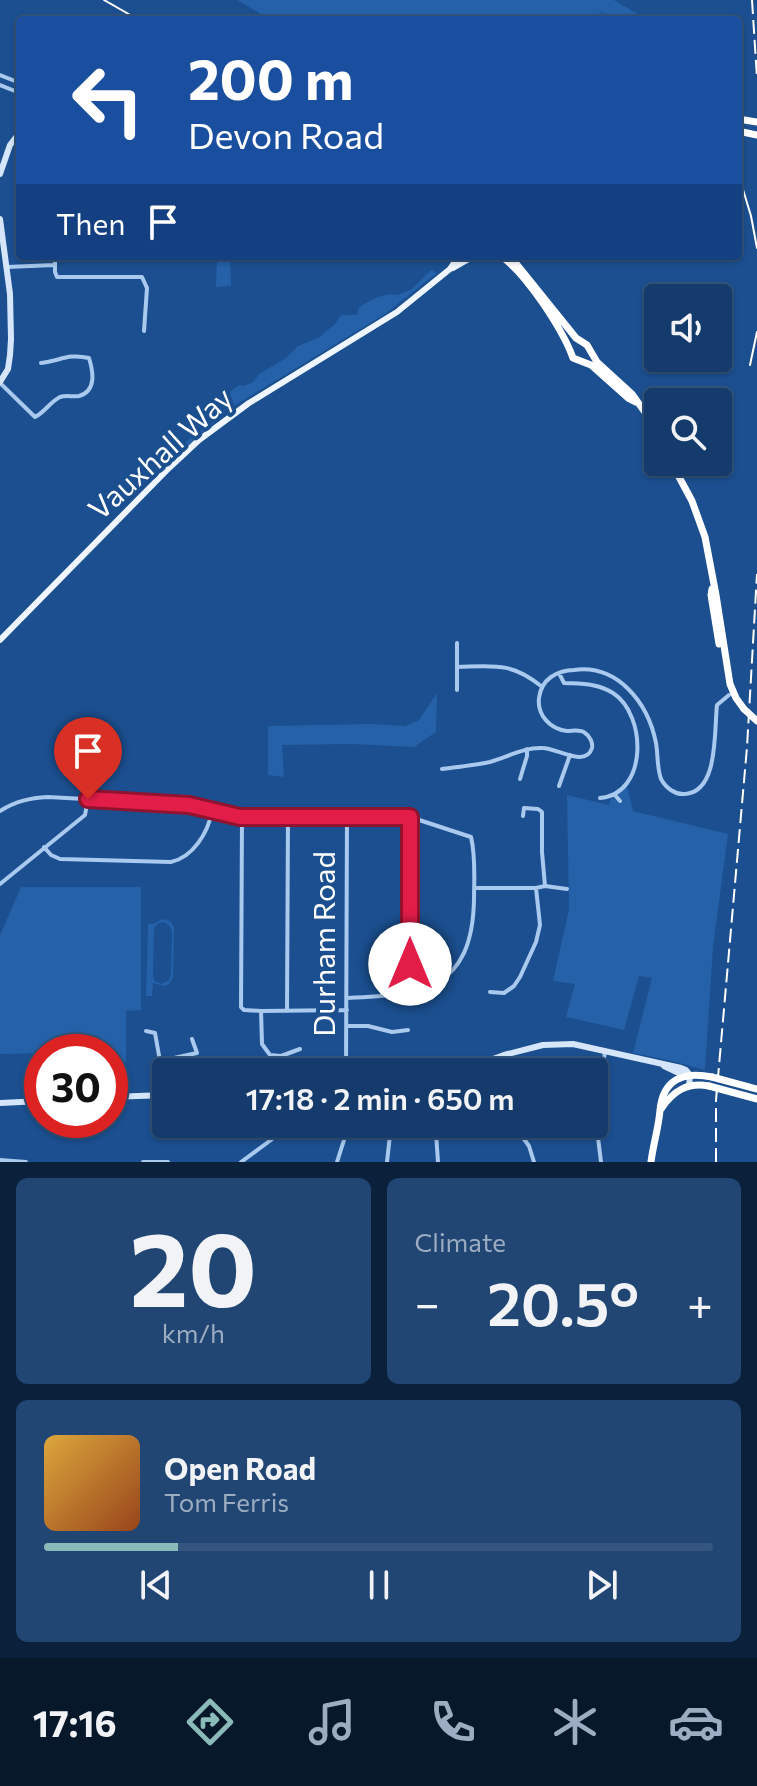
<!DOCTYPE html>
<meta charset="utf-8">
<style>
:root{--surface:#143b6b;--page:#214673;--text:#f1f3f6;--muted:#9dadc1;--line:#33557e;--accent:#8bbbb9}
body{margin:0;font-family:Commissioner,sans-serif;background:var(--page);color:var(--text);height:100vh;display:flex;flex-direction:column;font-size:30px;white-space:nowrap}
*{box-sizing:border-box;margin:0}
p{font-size:26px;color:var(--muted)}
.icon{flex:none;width:44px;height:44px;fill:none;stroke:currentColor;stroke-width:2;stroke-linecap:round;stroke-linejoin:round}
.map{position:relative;height:1162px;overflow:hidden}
.details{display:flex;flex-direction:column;gap:16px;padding:16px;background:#0b203b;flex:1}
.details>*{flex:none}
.banner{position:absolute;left:16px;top:16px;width:726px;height:244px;border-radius:8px;box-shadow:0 2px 6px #0004,0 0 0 2px var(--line);background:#1a4fa0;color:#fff;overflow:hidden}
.buttons{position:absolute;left:644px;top:284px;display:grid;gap:16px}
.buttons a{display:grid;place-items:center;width:88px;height:88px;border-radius:8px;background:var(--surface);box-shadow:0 2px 6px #0004,0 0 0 2px var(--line);font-size:40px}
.speed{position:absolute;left:24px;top:1034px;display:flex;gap:16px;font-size:40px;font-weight:700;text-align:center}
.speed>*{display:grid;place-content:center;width:104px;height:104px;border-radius:50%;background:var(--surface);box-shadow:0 2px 6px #0004,0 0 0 2px var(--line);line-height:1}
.speed .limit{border:12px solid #d22;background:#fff;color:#111}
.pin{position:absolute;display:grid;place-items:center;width:68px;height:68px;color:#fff;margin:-82px -34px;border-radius:50% 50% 50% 0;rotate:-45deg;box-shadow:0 0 8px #0007}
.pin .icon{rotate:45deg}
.me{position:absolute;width:88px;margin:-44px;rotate:0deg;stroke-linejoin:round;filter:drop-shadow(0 0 6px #0008)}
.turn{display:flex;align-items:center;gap:28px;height:168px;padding:0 40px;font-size:36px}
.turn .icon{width:104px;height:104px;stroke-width:2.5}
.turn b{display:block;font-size:56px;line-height:68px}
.then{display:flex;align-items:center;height:76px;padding:0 40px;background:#0003;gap:16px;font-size:30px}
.big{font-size:60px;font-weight:600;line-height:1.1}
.details .widget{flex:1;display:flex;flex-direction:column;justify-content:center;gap:12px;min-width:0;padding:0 28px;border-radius:12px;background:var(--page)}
.details .dial{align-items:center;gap:0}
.dial b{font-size:104px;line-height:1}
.song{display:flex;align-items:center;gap:24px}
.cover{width:96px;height:96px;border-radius:12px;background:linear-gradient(135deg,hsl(40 70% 55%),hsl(20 70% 35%))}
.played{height:8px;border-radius:4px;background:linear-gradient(90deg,var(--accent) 20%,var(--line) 20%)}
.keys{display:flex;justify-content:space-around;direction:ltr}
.heat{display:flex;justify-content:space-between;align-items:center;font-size:44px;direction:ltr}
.details .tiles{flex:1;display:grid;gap:16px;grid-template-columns:1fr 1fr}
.widget:last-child{grid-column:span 2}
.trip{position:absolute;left:152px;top:1058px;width:456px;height:80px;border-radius:8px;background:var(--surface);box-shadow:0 2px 6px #0004,0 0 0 2px var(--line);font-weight:600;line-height:80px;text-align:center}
.dock{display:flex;height:128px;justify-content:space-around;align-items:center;background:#08182b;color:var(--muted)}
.dock .icon{width:56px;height:56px}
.dock .current{color:var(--accent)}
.dock b{font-size:36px;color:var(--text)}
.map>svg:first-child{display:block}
.green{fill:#2461a8;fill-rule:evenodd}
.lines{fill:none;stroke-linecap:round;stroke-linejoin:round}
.street{stroke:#a9c9ee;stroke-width:4}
.secondary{stroke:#d6e6fa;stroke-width:6}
.primary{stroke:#f0f6ff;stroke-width:6}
.highway{stroke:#fff;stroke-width:7}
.tram{stroke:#fff;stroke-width:2}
.rail{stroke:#fff;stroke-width:2;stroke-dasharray:14 6;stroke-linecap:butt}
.highway-bridge{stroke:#fff;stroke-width:7}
.route-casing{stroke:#92132f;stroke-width:20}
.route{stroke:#e11d48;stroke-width:14}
.labels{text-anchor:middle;stroke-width:8;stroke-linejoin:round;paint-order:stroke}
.street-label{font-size:30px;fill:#fff;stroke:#1b4f8f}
</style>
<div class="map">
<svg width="757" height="1162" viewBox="0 0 757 1162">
<rect width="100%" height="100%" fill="#1b4f8f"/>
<path class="green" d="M237,0H614L648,20H616L597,10L612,20H271Z
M217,256H230L231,286L216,287Z
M431,270L437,273L385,314L232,407L177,455V450L181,445C197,434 227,410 231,391L239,385L244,386L253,382L259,374L286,358L298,346L318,338L335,324L341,315H357L359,307C372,300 383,292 398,295L412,289Z
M437,693L436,732L414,747L350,744L282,745L284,777L268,775V726L370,724L405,726L419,720Z
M627,786L633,811L728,834L713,947L705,1070L672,1061L633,1053L652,978L639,976L624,1030L566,1017L575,984L553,981L569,909L567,795L609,805L610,800L614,798L618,802L620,800L618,794Z
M21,887H141V1010L126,1011V1062H124L123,1059L119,1060L118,1063H110V1052L0,1054V935Z
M162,919L170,921L174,927L173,978L169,984L164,986L153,983L152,996H146L148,924H153ZM163,922L169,925L172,931L171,973L169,980L161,984L155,981L153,976L154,929L157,924Z"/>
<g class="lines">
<path class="street" d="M0,75L20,83
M0,85L20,93
M55,256V272L57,277H142L147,288L144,331
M7,267L54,265
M0,383L35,417C45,412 50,402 60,397C66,395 72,397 79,396C97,391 93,371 89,358C68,353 60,361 41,363
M457,643V690
M457,667C494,666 511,662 541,686
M559,673L564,683C582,684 597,683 613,693C647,715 648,794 600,798
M442,769C458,767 475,765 490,762C508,757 524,747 543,748C556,748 586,768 592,748C593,743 590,736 585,733C580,729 573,731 567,731C550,729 537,715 539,698C540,690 544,682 551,677C557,673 566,670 574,670C618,664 648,703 656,743C658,755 657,768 661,779C666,788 675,795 685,794C719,792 714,730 717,705L729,695
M520,779L527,756V749
M559,786L570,755
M614,794L620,801
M0,811C16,801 30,798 48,797L176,804L240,817H410L471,837C476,857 474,880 474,900C472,990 423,995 347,998
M523,816L524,808L538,809L542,812V852L545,886
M242,817L241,1007L244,1010L261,1011
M44,847L51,855L60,859L171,862C193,857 208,833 212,811
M0,884L85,815L88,799
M474,888H536L545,886L567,889
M490,992L504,993L514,986L520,977L536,942L540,925L536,888
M410,994V817
M287,1011L288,816
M347,1026H368L392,1032L408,1030
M146,1031L155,1033L160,1061L152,1070V1096
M300,1049L281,1056L270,1055L262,1044L261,1011L347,1010
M160,1061L197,1053L192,1039
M346,1072L347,816
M513,1124L529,1146L534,1162
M436,1133L438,1162
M345,1134H479
M0,1160L26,1162
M143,1162H168
M241,1162L275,1137L286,1124
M337,1162L344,1140L346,1124
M387,1162L390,1135
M601,1162L595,1113L605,1052"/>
<path class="secondary" d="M0,174L10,145L20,132
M0,219L10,294L11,339L10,355L8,369L0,382
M664,1066L687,1077
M457,1072L504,1055L543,1045L573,1044L681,1068L686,1070L690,1075L689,1086
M110,1097L166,1095
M0,1103L42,1101"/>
<path class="primary" d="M453,268L474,256
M0,640L169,468L199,440L249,403L397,312L450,269L459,256"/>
<path class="highway" d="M738,119L757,122
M738,131L757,135
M501,256C526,273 563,330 573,358L591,365L628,398L636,402
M510,256L576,338L587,345L597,362L632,394L647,415L658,436
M671,462L692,501L705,537L716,595L730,684L736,698L744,709
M712,589L711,595L719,644
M661,1109C673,1091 687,1082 709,1086
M651,1162C653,1145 659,1126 660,1110C663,1079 684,1071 712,1077"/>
<path class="tram" d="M104,0L139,20
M738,173L751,216L757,248
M750,365L757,332"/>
<path class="rail" d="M752,0L757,78
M716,1162V1100L747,747L757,574"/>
<path class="highway-bridge" d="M744,709L757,721
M712,1077L757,1089
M709,1086L757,1099"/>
</g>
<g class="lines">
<g class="route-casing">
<path id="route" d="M88,799L189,805L240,817H410V964"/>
</g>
<use href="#route" class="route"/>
</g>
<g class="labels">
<g class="street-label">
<text transform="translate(161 454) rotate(-42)" y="10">Vauxhall Way</text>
<text transform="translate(325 944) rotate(-90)" y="10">Durham Road</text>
</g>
</g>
</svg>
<div class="buttons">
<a><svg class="icon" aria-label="sound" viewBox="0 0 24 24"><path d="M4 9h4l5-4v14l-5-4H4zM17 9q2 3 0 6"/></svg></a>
<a><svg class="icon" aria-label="search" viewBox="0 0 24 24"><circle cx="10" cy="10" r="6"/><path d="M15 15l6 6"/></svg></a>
</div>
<div class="speed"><div class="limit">30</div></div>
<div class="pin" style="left:88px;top:799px;background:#d93025"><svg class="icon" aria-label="arrive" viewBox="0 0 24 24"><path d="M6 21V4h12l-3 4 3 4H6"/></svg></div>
<svg class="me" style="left:410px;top:964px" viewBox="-20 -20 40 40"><circle r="19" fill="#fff"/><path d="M0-13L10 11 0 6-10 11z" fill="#e11d48"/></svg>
<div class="trip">17:18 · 2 min · 650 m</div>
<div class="banner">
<div class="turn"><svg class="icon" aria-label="left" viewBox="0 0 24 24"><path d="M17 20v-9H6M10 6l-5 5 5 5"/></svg><div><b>200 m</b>Devon Road</div></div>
<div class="then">Then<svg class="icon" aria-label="arrive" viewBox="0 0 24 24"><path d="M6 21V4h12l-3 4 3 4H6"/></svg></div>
</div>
</div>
<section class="details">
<div class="tiles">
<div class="widget dial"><b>20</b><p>km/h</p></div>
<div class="widget"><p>Climate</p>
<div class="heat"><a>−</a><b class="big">20.5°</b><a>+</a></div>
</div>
<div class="widget">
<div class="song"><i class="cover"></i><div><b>Open Road</b><p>Tom Ferris</p></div></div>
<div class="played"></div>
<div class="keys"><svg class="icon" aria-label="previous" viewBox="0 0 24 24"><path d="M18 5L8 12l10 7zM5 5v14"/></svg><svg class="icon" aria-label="pause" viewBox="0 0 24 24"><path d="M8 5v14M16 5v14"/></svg><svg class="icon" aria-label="next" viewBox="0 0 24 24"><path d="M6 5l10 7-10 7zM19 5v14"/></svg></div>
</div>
</div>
</section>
<nav class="dock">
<b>17:16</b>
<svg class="icon current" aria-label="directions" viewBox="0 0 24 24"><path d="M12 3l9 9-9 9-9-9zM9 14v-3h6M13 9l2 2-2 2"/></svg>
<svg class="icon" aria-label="music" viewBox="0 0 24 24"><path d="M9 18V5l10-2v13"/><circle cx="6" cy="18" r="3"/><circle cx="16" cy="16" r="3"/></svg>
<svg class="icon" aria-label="phone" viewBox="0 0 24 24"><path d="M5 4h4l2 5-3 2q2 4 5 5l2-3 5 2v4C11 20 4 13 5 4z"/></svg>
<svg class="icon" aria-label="climate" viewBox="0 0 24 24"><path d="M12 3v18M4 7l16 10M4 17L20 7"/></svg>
<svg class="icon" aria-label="car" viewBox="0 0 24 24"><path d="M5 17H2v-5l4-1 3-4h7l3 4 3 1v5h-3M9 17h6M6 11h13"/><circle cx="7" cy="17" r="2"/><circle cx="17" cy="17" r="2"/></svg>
</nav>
